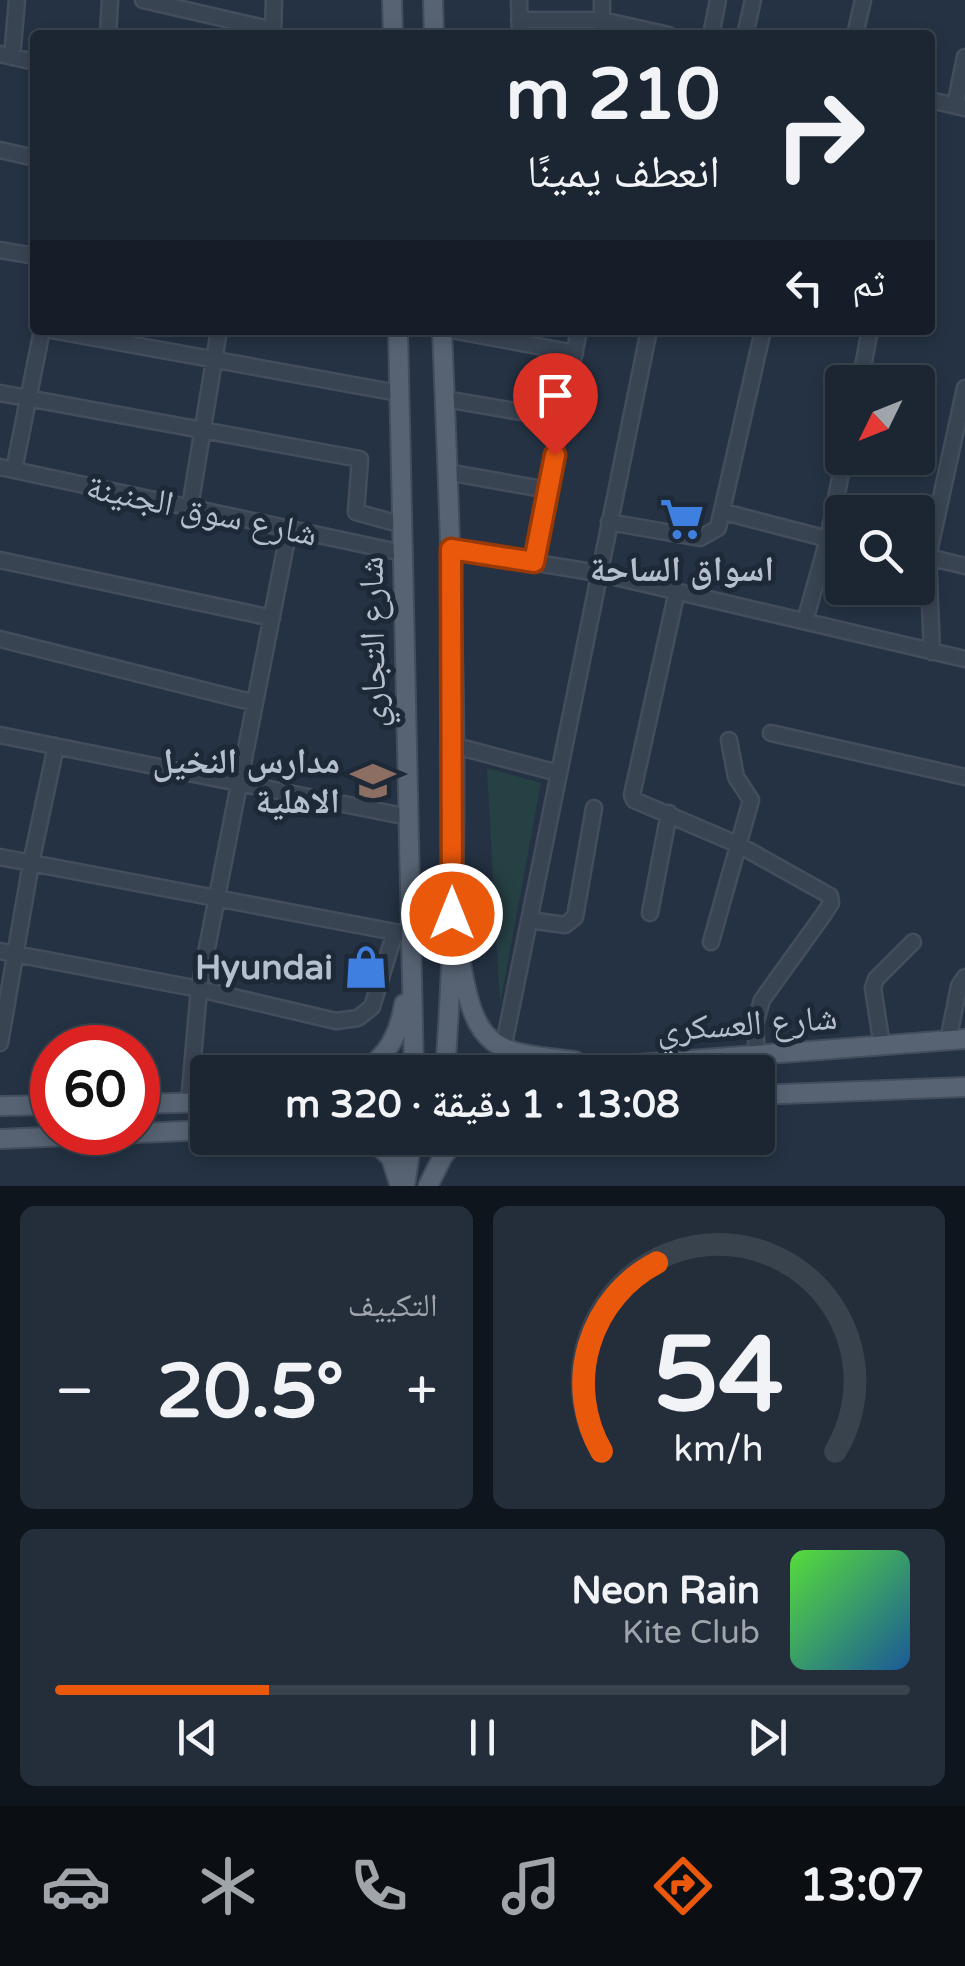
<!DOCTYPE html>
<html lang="ar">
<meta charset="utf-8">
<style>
:root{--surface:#1b2632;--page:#242e3a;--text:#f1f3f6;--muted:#a0a5ac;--line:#39434d;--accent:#ea580c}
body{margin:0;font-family:"Varela Round","Noto Naskh Arabic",sans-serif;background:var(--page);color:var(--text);direction:rtl;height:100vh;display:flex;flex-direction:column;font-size:38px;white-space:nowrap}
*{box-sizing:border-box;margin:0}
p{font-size:32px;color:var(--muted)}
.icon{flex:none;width:55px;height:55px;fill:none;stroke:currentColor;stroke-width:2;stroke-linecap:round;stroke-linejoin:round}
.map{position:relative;height:1186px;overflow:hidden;direction:ltr}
.panel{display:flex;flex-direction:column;gap:20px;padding:20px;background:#0f151c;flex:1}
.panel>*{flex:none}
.top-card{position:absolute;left:30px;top:30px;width:905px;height:305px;border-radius:10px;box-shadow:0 5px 15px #0003,0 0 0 2px var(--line);direction:rtl;background:#1b2632;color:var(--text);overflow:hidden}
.needle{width:65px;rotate:227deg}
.controls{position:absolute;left:825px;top:365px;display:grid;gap:20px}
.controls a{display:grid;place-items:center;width:110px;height:110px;border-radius:10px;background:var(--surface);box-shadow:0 5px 15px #0003,0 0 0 2px var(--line);font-size:50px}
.speed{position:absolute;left:30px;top:1025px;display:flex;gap:20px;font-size:50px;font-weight:700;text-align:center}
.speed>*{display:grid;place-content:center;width:130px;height:130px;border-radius:50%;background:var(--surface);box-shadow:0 5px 15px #0003,0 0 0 2px var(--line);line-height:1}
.speed .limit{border:15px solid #d22;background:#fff;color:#111}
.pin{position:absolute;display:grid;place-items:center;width:85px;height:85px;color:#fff;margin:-102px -42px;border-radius:50% 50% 50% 0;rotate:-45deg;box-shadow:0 0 10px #0007}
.pin .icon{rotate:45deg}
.me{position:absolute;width:110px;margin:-55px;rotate:0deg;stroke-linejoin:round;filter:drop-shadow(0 0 8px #0008)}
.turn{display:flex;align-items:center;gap:35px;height:210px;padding:0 50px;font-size:45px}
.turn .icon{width:130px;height:130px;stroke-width:2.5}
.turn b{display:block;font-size:70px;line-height:85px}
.then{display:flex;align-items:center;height:95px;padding:0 50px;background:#0003;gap:20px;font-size:38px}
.big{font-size:75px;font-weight:800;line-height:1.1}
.panel .widget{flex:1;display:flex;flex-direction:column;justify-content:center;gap:15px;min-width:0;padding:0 35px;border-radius:15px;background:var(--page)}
.panel .dial{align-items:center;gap:0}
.dial svg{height:260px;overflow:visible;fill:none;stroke:var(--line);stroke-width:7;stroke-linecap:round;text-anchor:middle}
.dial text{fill:var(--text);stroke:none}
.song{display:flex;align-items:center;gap:30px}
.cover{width:120px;height:120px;border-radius:15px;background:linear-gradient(135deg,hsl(110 70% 55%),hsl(210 70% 35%))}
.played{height:10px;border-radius:5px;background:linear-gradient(90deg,var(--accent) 25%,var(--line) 25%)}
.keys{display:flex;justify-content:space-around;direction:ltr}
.heat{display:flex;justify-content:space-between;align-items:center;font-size:55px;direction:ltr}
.panel .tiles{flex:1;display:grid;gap:20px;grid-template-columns:1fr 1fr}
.widget:last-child{grid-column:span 2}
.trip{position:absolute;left:190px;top:1055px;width:585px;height:100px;border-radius:10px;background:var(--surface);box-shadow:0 5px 15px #0003,0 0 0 2px var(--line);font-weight:800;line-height:100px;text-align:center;direction:rtl}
.menu{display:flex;height:160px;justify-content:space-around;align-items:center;background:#0b0f14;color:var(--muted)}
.menu .icon{width:70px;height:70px}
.menu .on{color:var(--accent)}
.menu b{font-size:45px;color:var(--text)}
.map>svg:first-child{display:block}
.green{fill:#264144}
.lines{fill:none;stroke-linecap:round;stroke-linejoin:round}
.minor-casing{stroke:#434d5c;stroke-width:19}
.major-casing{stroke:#434d5c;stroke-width:22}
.minor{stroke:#394453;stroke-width:14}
.major{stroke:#576373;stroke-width:18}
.route-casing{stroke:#983908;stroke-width:25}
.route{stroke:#ea580c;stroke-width:18}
.labels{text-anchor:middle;stroke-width:10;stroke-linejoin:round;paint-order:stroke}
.street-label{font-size:35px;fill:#b6bfcd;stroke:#1e2938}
.poi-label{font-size:35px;font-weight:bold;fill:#b6bfcd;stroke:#1e2938;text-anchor:end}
</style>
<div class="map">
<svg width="965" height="1186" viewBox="0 0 965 1186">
<rect width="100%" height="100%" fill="#243243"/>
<path class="green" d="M487,768L541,783L500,1004Z"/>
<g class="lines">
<g class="minor-casing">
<path id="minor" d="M143,0L273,30
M519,0L520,35
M602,0V35
M519,20H602L669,35
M108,35L110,0
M273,35L274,0
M711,35L718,0
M745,35L753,0
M855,35L863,0
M0,54L35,62
M12,57L17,0
M930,100L965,108
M955,106L965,57
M0,150L35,158
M0,250L35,256
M51,330L398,393
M451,330L575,353
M860,382L870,330
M0,393L360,459L356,512L403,525
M445,399L562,419
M0,467L403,553
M14,470L42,330
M447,472L548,490
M190,507L219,330
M724,512L828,539
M609,522L700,538L718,528L763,330
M451,549L598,573L965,659
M928,557L965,566
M0,560L272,618
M533,562L579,330
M677,591L632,795L634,800L739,845L830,896L831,903L824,914L762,1000L755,1024L757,1055
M805,621L828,539L844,458
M0,639L255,703
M932,652L928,557L965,388
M771,733L965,777
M0,735L408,817
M452,745L558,773
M0,857L400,933
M650,913L669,813
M529,920L565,925L575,917L594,808
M711,942L751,800L736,777L729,740
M0,951L199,989L336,1021L358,1018L372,1007L395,932
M948,1041L959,986L965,977
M0,1043L31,863L56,746
M882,1046L873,988L876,979L913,942
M503,1049L649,330
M189,1103L199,989L289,529"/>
</g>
<g class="major-casing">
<path id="major" d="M392,0L393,35
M433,0L434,35
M398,330L414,1072
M442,330C452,576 463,827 445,1072
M461,963C476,1050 493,1052 575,1061
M361,1072C388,1057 399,1034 404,1004
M534,1072L965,1039
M758,1095L965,1087
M138,1104L208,1102
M0,1106L52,1105
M371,1138L391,1158L400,1186
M0,1139L208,1130
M405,1186L412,1138
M428,1186L443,1156L458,1138"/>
</g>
<use href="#minor" class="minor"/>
<use href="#major" class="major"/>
</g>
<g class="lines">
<g class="route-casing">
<path id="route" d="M452,914L451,549L534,562L555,455"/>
</g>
<use href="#route" class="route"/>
</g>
<defs>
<g id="supermarket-bare" transform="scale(3.45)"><path d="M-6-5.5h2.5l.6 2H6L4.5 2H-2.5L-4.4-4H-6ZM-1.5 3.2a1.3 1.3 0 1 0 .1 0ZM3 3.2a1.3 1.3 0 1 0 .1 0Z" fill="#3f7fe0" stroke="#1e2938" stroke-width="2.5" paint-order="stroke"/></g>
<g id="school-bare" transform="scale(3.45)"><path d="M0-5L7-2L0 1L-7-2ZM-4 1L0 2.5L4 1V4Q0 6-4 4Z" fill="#8d6e63" stroke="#1e2938" stroke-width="2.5" paint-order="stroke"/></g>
<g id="shop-bare" transform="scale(3.45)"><path d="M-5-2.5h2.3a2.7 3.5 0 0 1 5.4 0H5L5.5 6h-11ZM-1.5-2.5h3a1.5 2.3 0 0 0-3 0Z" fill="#3f7fe0" stroke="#1e2938" stroke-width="2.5" paint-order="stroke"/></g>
</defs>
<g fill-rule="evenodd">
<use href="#supermarket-bare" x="682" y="519"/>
<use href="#school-bare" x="373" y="781"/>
<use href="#shop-bare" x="366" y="967"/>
</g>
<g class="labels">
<g class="street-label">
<text transform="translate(202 510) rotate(12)" y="12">شارع سوق الجنينة</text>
<text transform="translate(372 642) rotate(-91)" y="12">شارع التجاري</text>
<text transform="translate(747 1023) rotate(-4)" y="12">شارع العسكري</text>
</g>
<g class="poi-label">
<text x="682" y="581" text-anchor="middle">اسواق الساحة</text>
<text x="340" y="773">مدارس النخيل<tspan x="340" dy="40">الاهلية</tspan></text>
<text x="333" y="979">Hyundai</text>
</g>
</g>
</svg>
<div class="controls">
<a><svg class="needle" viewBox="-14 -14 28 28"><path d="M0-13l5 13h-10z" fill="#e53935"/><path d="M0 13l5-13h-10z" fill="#a0a5ac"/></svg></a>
<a><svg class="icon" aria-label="search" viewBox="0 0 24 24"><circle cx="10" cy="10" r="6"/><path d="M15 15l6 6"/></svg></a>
</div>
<div class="speed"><div class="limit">60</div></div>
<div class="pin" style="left:555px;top:455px;background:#d93025"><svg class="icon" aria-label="arrive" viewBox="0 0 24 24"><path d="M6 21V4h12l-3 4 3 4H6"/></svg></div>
<svg class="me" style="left:452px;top:914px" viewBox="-20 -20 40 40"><circle r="17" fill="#ea580c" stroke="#fff" stroke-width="3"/><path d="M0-11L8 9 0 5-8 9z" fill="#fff"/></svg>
<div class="trip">13:08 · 1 دقيقة · 320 m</div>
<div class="top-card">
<div class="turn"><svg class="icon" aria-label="right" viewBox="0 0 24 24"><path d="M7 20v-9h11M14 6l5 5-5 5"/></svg><div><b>210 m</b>انعطف يمينًا</div></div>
<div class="then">ثم<svg class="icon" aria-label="left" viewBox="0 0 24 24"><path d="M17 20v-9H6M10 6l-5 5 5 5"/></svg></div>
</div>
</div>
<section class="panel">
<div class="tiles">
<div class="widget dial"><svg viewBox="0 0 100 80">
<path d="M14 69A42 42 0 1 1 86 69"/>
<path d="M14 69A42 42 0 0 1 31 11" stroke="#ea580c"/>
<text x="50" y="56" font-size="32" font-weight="700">54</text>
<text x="50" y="72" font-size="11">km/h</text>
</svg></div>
<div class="widget"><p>التكييف</p>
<div class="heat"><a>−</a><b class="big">20.5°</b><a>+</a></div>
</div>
<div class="widget">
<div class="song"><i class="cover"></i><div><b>Neon Rain</b><p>Kite Club</p></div></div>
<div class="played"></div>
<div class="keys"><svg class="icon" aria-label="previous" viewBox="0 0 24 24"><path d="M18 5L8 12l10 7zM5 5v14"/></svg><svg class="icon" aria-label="pause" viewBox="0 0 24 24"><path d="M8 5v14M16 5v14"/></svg><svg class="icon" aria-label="next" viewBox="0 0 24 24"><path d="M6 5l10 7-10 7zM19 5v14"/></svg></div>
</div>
</div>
</section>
<nav class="menu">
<b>13:07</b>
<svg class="icon on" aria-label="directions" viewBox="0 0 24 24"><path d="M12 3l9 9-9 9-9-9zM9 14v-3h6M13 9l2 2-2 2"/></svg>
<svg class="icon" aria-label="music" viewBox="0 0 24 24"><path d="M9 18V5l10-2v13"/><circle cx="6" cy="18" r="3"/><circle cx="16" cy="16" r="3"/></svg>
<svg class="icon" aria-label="phone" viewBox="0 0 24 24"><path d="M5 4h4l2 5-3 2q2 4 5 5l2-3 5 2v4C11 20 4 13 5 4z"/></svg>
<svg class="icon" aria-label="climate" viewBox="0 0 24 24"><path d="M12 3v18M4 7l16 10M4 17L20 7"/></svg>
<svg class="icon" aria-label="car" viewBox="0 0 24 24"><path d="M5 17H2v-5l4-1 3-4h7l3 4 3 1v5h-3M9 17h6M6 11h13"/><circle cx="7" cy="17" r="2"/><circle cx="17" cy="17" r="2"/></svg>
</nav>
